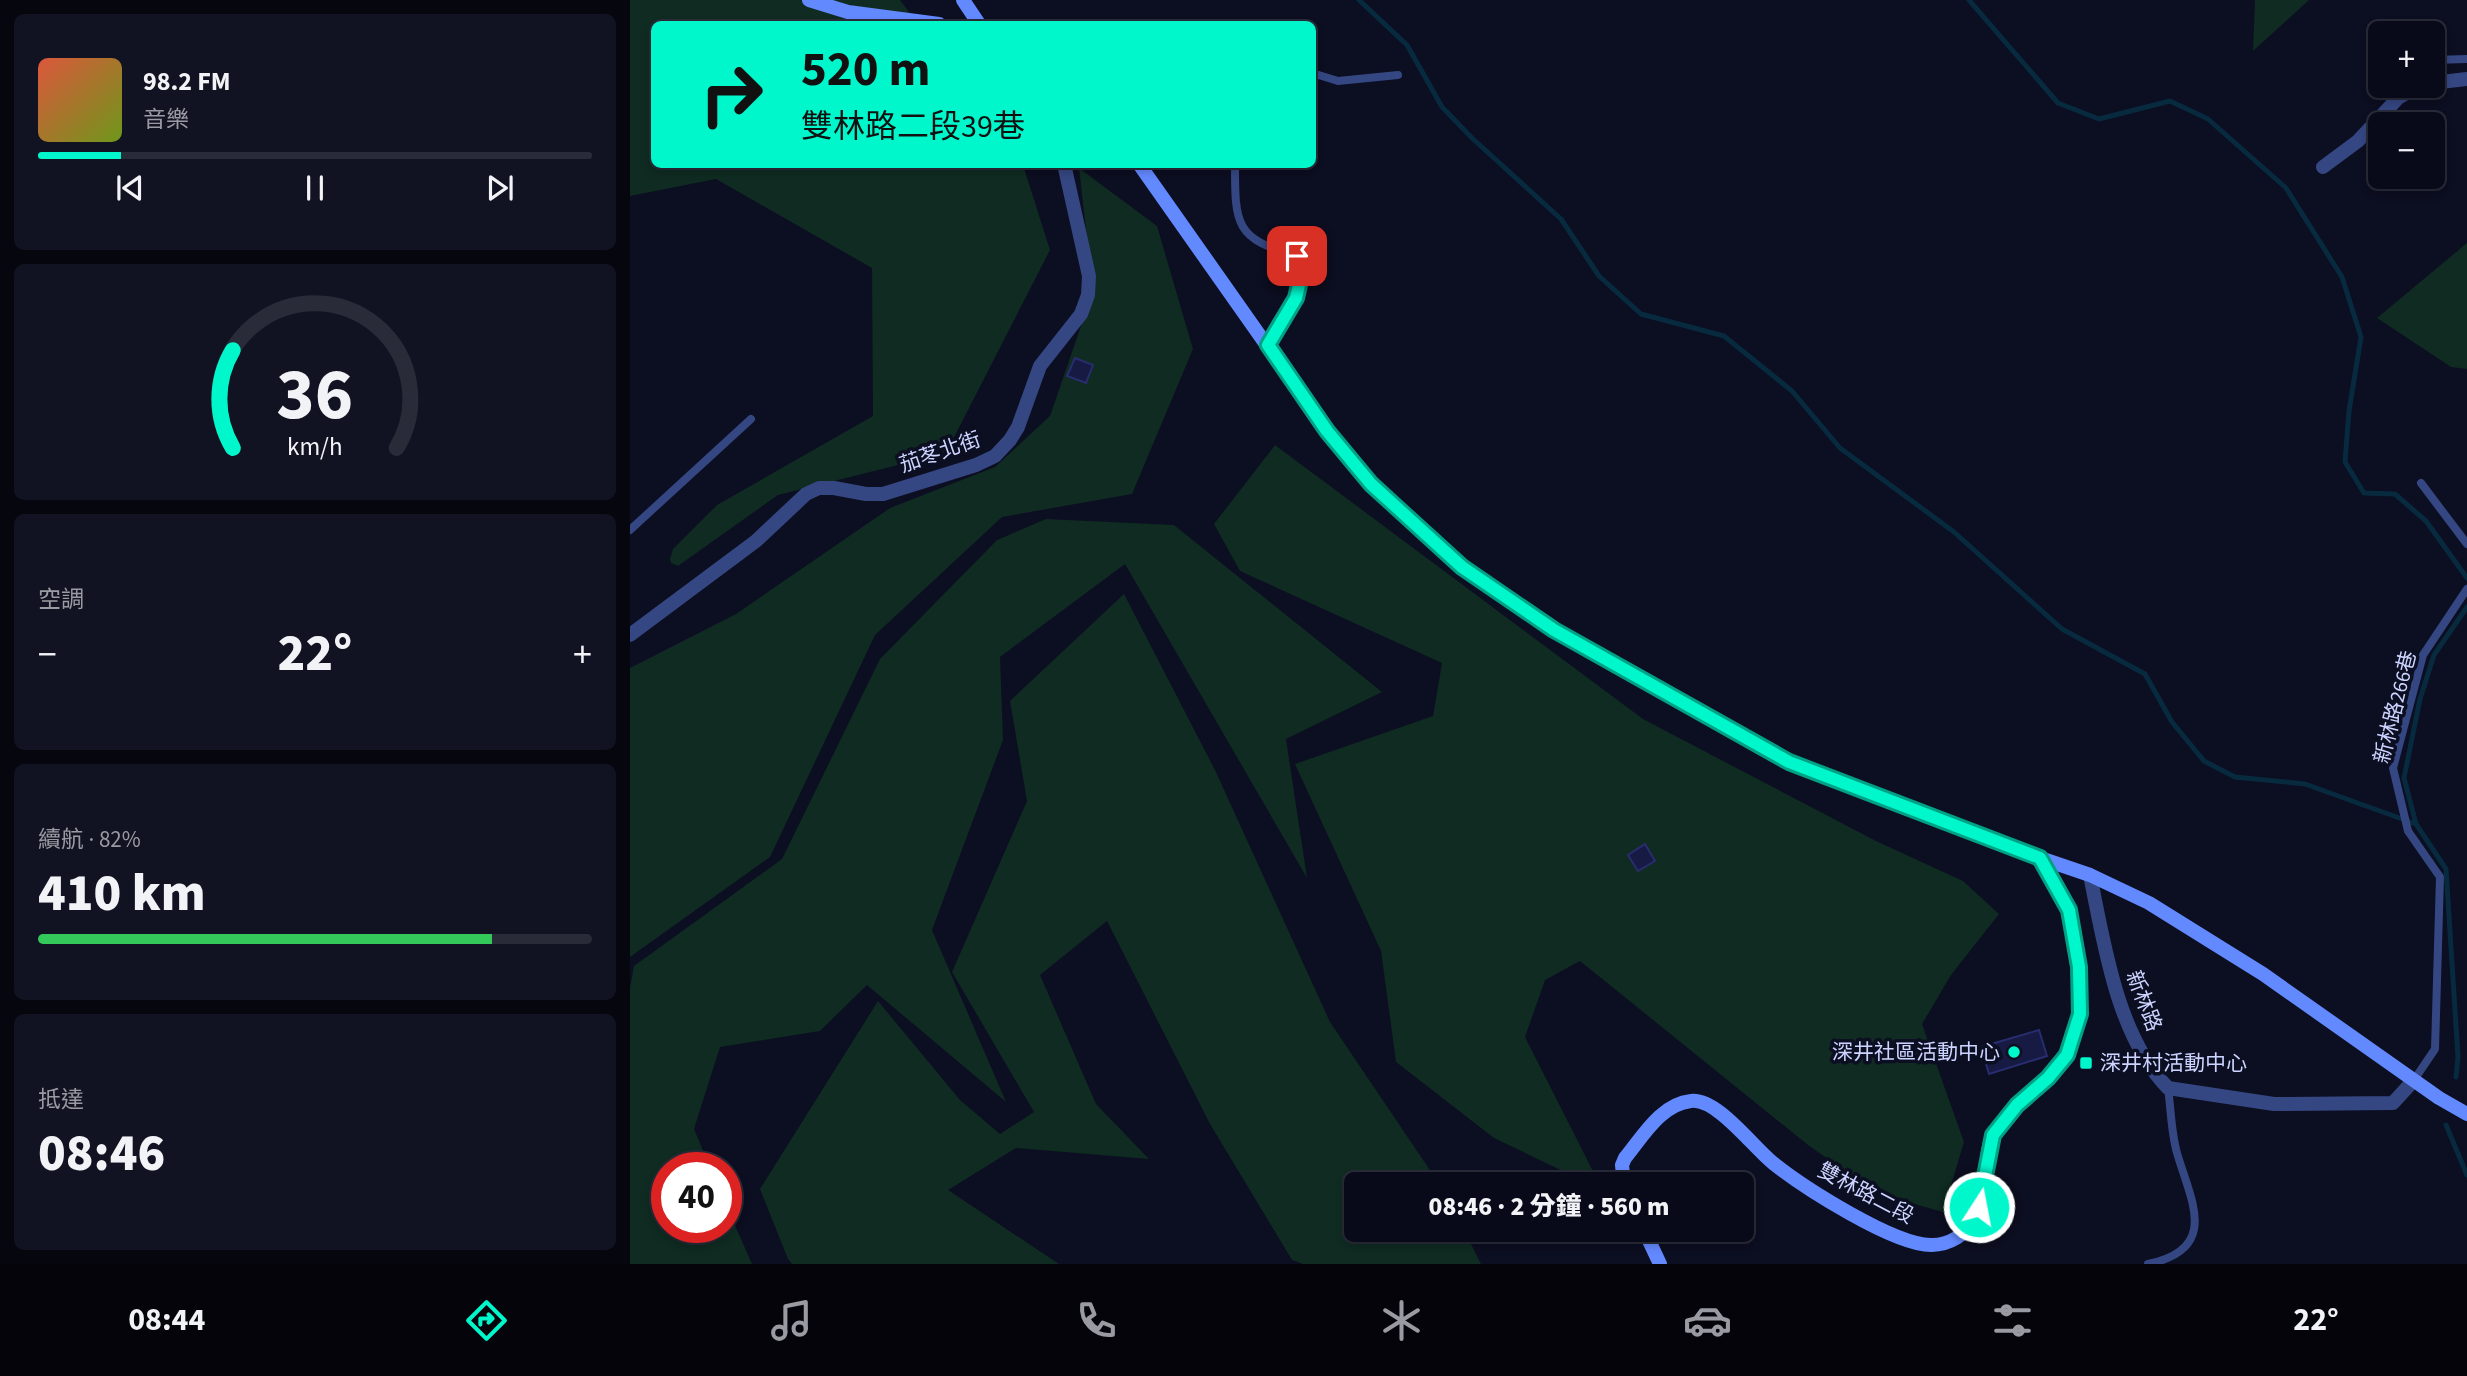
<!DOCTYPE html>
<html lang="zh-TW">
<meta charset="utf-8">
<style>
:root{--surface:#090a19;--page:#121322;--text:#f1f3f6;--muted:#999aa2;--line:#292b38;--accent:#00f7cc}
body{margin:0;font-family:"Source Sans 3","Noto Sans TC",sans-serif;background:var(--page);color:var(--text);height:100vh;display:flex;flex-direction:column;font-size:26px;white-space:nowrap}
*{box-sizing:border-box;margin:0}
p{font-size:23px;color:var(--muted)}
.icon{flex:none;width:38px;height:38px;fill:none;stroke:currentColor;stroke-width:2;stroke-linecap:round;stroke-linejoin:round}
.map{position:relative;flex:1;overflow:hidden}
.drawer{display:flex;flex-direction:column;gap:14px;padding:14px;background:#05060e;width:630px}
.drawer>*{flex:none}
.banner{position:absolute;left:21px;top:21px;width:665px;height:147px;border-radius:10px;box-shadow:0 4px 10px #0003,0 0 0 2px var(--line);background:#00f7cc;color:#111;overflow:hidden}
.fabs{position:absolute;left:1738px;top:21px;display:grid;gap:14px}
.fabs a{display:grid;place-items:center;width:77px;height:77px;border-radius:10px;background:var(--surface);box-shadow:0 4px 10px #0003,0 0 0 2px var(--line);font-size:35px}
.speed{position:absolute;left:21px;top:1152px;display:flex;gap:14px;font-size:35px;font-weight:700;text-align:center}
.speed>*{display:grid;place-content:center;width:91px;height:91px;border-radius:50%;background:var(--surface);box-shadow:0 4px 10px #0003,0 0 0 2px var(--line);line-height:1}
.speed .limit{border:10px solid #d22;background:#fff;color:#111}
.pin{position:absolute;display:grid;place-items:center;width:60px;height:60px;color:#fff;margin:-30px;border-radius:14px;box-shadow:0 4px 10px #0006}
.me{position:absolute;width:77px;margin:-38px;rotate:11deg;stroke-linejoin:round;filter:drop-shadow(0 0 5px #0008)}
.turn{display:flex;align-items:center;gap:24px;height:147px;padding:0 35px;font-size:32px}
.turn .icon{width:91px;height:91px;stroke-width:2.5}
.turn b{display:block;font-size:49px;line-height:60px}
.big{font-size:52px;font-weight:800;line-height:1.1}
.drawer .card{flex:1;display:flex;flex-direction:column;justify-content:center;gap:10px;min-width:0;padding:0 24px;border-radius:10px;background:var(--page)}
.drawer .dial{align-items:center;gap:0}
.dial svg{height:182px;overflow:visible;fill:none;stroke:var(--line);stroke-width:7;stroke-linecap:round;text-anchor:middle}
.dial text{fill:var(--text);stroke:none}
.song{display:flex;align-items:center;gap:21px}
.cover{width:84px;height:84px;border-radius:10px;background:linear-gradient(135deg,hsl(10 70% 55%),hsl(80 70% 35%))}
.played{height:7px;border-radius:4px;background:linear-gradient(90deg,var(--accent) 15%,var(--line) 15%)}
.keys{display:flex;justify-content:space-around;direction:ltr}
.heat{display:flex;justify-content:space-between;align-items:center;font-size:38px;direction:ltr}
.charge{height:10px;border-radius:5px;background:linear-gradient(90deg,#34c759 82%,var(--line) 0)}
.trip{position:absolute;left:714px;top:1172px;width:410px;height:70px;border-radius:10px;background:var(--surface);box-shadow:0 4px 10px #0003,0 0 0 2px var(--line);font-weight:800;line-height:70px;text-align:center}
.menu{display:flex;height:112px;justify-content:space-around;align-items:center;background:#04040a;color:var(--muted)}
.menu .icon{width:49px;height:49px}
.menu .selected{color:var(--accent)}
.menu b{font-size:32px;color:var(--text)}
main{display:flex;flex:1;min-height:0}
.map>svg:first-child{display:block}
.green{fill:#0f2b22}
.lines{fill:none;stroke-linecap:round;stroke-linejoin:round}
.stream{stroke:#072a3f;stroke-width:5}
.building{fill:#171a42;stroke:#282d6f;stroke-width:2}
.lane{stroke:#354782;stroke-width:8}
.street{stroke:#354782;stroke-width:14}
.secondary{stroke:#6389ff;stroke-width:14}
.route-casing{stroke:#00a185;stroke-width:18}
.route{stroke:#00f7cc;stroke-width:12}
.poi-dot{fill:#00f7cc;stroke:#0c0e21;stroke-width:2.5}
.labels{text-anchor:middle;stroke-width:7;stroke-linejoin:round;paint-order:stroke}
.street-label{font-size:21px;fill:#ccd4ff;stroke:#0c0e21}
.poi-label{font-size:21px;fill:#ccd4ff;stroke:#0c0e21;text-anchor:end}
</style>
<main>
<section class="drawer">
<div class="card">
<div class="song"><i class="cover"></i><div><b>98.2 FM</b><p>音樂</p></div></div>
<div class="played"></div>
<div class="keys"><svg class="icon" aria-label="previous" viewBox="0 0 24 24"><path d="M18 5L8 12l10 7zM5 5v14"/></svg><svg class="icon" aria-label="pause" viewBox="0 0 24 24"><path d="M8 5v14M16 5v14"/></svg><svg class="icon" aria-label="next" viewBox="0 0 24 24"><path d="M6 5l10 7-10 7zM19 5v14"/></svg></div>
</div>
<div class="card dial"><svg viewBox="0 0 100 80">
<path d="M14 69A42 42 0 1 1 86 69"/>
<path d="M14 69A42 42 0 0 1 14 26" stroke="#00f7cc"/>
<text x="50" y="56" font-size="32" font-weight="700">36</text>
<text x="50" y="72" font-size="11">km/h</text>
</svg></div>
<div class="card"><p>空調</p>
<div class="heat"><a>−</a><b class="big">22°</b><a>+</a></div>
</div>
<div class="card"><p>續航 · 82%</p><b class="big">410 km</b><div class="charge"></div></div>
<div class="card"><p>抵達</p><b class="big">08:46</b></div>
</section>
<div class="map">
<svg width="1837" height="1264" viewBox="0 0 1837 1264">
<rect width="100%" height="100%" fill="#0c0e21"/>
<path class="green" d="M0,0H270L288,24H24V164L393,165L420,250L316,453L148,495L48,566L41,563L40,559L43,549L87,505L243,416L242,268L86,179L0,196Z
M1625,0H1679L1623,51Z
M449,168L527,226L563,349L502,494L372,517L245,635L140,857L0,957V668L106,614L260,508L365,467L420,416L463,291Z
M1837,243V369L1821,367L1747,318Z
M645,445L1013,719L1246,841L1333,881L1369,914L1321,975L1292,1024L1334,1142L1313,1212L1248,1194L1178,1145L950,961L915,980L895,1037L970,1185H962L864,1138L766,1062L751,951L665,764L803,716L812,663L610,571L584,524Z
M416,519L544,525L752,692L656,739L677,878L495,564L370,657L373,740L302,930L376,1102L237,985L190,1031L90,1047L64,1129L80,1167H37V1227H96V1205L122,1264H0V988L4,966L152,859L250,659L367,540Z
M494,594L585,770L700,1022L810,1185H726V1230H834L851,1264H673L662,1260L580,1124L477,921L410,975L466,1104L519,1159L386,1148L318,1190L429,1264H162L158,1259L130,1189L248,1001L330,1100L370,1134L404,1112L322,972L397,801L380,701Z"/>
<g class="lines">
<path class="stream" d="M729,0L777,45L812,107L842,138L931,219L969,276L1011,314L1094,336L1162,391L1210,448L1324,532L1432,629L1515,674L1542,722L1574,761L1605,777L1675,784L1786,824L1816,869L1828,1057L1826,1077
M1339,0L1428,103L1469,119L1540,101L1578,119L1656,188L1712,277L1731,337L1719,411L1715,462L1734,493L1765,494L1796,521L1837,578
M1786,824L1774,778L1790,699L1804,655L1837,607
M1816,1125L1837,1175"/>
</g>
<path class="building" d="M445,358L463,365L456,383L437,376Z
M1015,844L1025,861L1008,871L998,855Z
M1409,1030L1417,1056L1359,1074L1351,1047Z"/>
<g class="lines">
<path class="lane" d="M1802,60L1837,59
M1749,61H1750
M682,73L708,81L768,75
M605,164C605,225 605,239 667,256L670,263L667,271L669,285L666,298L637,345
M1791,483L1837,544
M0,530L121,419
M1784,1080L1805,1049L1810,877L1778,831L1763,768L1793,655L1837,589
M1518,1264C1590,1249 1561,1201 1547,1153C1541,1132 1541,1109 1538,1088"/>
<path class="street" d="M1802,83L1837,79
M1693,167L1728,141L1768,98L1788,86
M0,635L126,541L176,494L189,488H204L236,494H253L346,465L365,456L380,440L388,427L410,366L451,314L458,295L459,276L434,164
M1460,875C1474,943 1487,1036 1538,1088L1644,1104L1763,1103L1784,1080"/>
<path class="secondary" d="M179,0L218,12L309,24
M333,0L349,24
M509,164L697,431L741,484L832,567L924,630L1159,762L1410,858L1460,875L1519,903L1633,974L1809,1098L1837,1114
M994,1185L992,1165L995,1158C1013,1136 1031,1104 1061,1101C1087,1098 1122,1146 1143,1163C1173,1187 1265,1246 1302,1245C1319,1245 1337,1234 1345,1219C1358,1194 1352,1162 1362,1136C1365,1130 1371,1124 1375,1119C1397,1091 1430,1075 1442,1039C1445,1031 1449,1022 1450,1014C1453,993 1446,928 1438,909C1431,891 1419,875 1410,858
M1014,1230L1030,1264"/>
</g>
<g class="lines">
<g class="route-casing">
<path id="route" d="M667,256L670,262L667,271L669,285L666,298L638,345L697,431L741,484L832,567L924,630L1159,762L1410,858L1439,910L1449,967L1450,1014L1437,1055L1418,1078L1387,1105L1363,1135L1349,1207"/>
</g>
<use href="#route" class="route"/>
</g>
<g class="poi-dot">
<circle cx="1384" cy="1052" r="7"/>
<rect x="1449" y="1056" width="14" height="14" rx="3.5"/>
</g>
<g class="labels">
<g class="street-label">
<text transform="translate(310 452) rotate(-19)" y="7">茄苳北街</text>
<text transform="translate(1765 707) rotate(-76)" y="7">新林路266巷</text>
<text transform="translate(1514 1001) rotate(69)" y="7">新林路</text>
<text transform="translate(1236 1193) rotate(28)" y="7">雙林路二段</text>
</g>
<g class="poi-label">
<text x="1370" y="1059">深井社區活動中心</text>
<text x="1470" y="1070" text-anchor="start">深井村活動中心</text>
</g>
</g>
</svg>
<div class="fabs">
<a>+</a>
<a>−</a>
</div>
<div class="speed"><div class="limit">40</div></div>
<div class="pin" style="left:667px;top:256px;background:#d93025"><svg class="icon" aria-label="arrive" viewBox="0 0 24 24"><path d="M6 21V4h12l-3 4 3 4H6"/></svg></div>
<svg class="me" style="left:1349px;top:1207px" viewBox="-20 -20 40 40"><circle r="17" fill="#00f7cc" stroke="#fff" stroke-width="3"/><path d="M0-11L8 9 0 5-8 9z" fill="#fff"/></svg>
<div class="trip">08:46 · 2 分鐘 · 560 m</div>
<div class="banner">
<div class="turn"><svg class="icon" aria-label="right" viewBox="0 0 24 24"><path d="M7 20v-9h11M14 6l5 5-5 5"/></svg><div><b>520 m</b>雙林路二段39巷</div></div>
</div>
</div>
</main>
<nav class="menu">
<b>08:44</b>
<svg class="icon selected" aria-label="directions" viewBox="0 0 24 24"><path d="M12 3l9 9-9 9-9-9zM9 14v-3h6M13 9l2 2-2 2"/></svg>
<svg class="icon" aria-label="music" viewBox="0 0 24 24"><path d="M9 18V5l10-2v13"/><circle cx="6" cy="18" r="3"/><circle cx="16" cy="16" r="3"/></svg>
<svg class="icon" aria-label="phone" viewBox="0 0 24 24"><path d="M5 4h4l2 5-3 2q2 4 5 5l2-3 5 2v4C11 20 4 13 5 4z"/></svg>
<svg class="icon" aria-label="climate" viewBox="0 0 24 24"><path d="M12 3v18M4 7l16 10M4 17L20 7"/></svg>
<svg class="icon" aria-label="car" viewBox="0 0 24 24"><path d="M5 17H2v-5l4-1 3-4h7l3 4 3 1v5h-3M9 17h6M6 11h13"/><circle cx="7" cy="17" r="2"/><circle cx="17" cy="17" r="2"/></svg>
<svg class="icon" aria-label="filters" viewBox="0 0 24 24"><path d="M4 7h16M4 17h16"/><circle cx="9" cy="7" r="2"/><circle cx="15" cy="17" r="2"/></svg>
<b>22°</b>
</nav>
